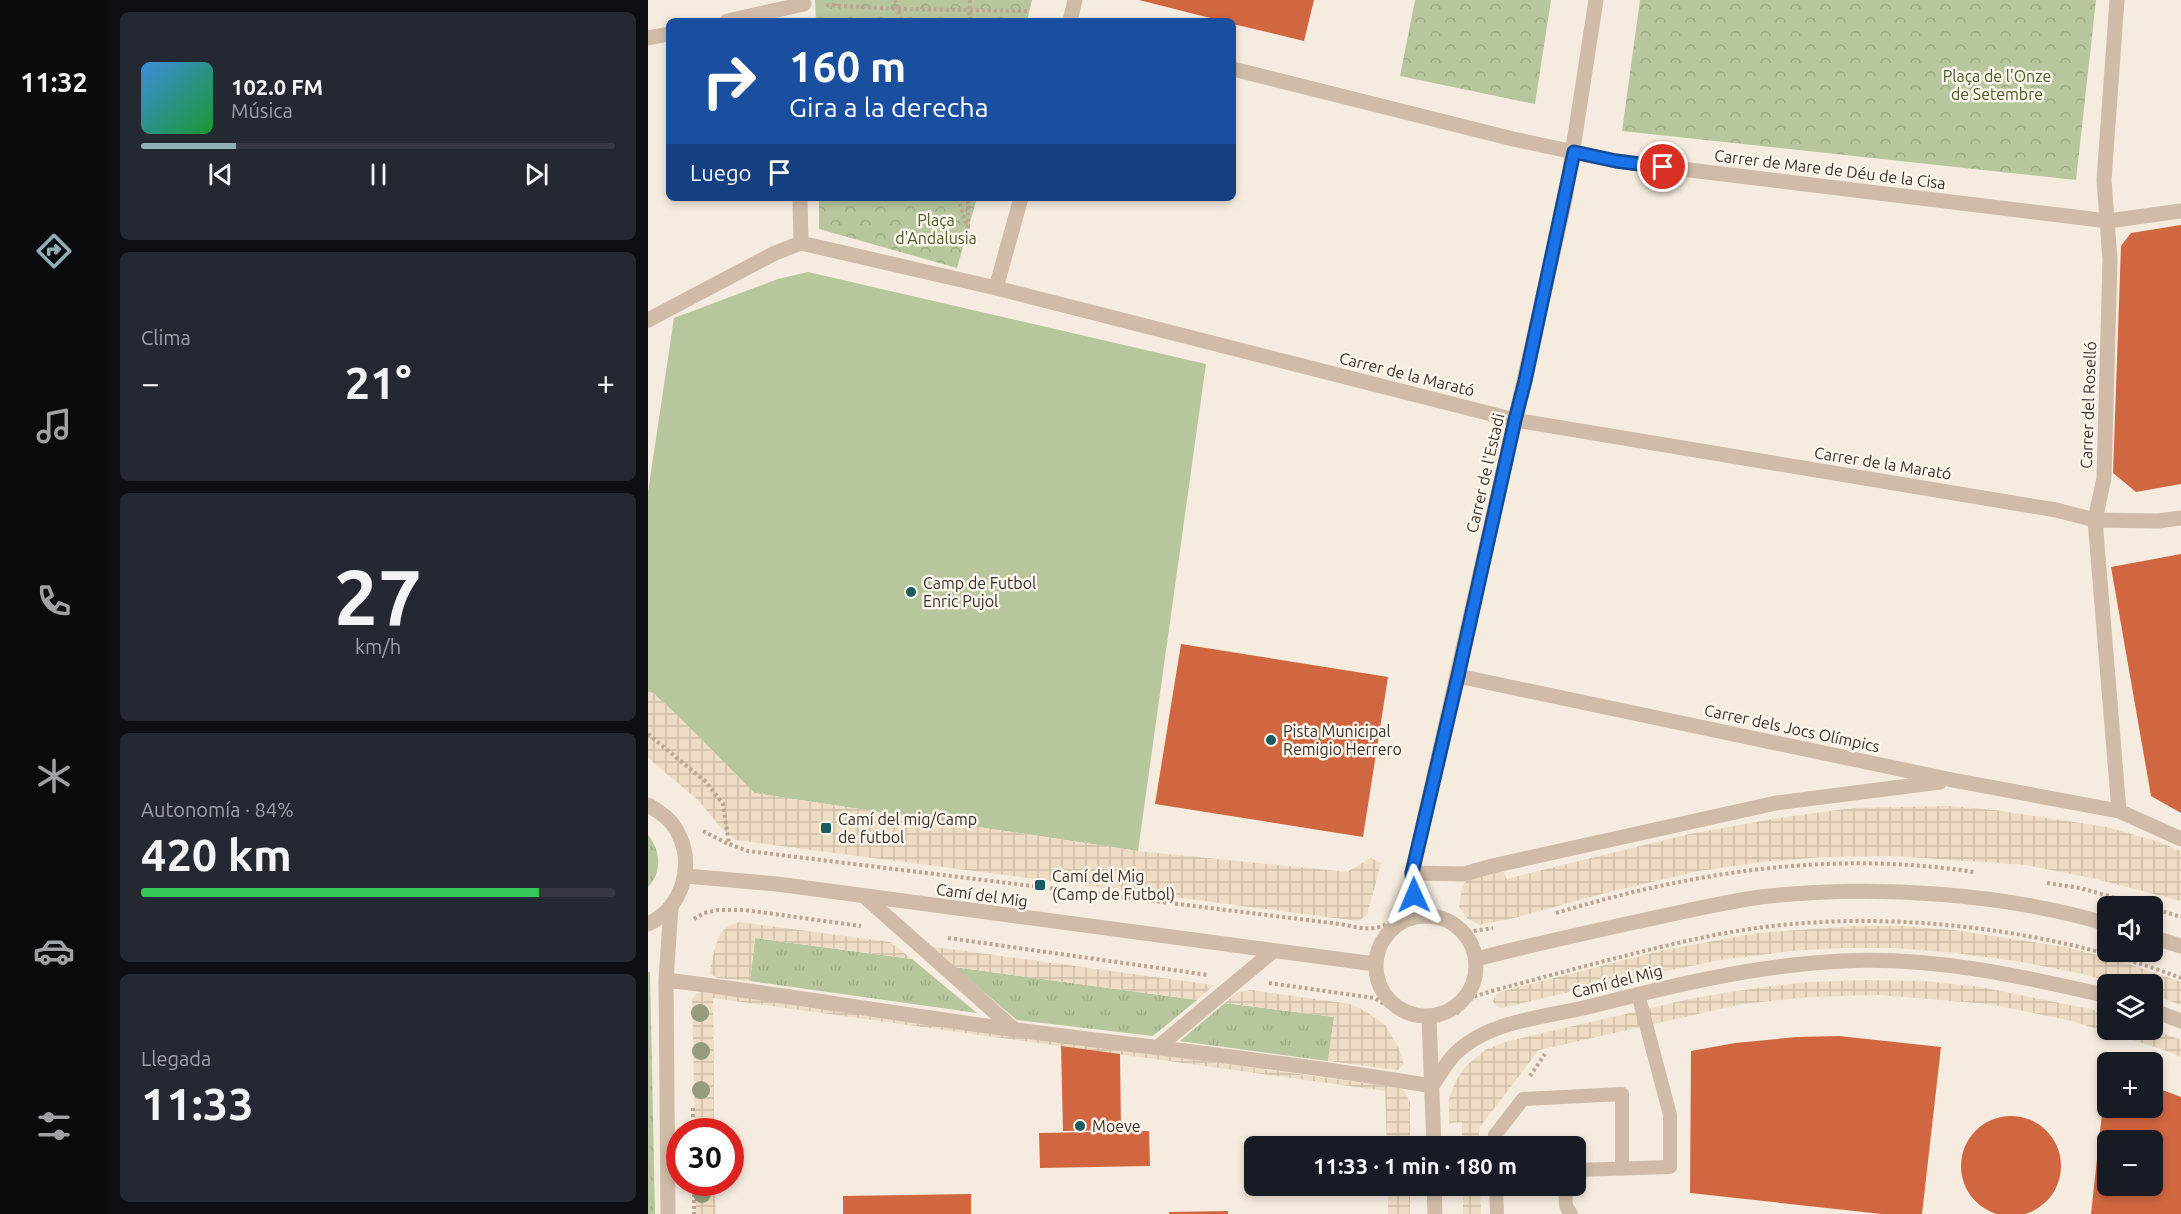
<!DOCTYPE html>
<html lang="es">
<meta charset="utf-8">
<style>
:root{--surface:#171b24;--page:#242831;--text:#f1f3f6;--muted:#9ea1a6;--line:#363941;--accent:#90aeb3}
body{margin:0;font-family:Ubuntu,sans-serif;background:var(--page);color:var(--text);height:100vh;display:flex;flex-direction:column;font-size:22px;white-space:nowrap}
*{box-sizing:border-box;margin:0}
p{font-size:20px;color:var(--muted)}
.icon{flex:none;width:33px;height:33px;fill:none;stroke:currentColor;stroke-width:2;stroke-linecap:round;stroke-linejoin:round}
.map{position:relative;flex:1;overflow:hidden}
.drawer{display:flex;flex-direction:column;gap:12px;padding:12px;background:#0d0f14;width:540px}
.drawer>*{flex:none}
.hud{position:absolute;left:18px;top:18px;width:570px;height:183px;border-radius:9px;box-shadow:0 3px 9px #0003;background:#1a4fa0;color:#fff;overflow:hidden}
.fabs{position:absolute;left:1449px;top:896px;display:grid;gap:12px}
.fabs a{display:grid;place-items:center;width:66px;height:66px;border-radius:9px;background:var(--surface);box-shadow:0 3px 9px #0003;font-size:30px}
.speed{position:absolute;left:18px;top:1118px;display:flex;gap:12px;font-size:30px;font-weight:700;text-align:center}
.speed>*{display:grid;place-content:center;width:78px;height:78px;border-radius:50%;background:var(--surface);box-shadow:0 3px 9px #0003;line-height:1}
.speed .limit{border:9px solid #d22;background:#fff;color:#111}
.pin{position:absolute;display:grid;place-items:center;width:51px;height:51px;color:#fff;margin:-26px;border:3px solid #fff;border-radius:50%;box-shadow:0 2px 6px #0007}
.me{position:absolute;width:66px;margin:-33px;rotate:359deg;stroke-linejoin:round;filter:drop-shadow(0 0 4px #0008)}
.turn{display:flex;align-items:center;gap:21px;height:126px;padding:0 24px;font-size:27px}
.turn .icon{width:78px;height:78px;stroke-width:2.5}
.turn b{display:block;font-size:42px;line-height:51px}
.then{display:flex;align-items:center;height:57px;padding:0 24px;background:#0003;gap:12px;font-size:22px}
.big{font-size:45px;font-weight:600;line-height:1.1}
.drawer .tile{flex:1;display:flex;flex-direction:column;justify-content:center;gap:9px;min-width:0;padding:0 21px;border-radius:9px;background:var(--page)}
.drawer .dial{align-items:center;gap:0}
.dial b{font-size:78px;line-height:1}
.song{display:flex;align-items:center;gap:18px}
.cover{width:72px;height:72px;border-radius:9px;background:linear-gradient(135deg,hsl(210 70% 55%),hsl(130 70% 35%))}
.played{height:6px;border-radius:3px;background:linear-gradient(90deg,var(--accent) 20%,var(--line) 20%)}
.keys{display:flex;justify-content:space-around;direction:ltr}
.heat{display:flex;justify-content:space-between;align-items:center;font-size:33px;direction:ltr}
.charge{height:9px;border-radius:4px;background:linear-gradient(90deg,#34c759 84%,var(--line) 0)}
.trip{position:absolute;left:596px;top:1136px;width:342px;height:60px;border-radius:9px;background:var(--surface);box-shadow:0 3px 9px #0003;font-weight:600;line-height:60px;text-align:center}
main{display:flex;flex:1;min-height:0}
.tabs{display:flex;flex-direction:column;width:108px;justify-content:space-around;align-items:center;background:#090b0e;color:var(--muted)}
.tabs .icon{width:42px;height:42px}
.tabs .current{color:var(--accent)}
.tabs b{font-size:27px;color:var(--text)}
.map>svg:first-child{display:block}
.grass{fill:url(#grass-tufts)}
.forest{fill:url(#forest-crowns)}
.pitch{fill:#b7c69c}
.plaza{fill:url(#plaza-grid)}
.building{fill:#d16740;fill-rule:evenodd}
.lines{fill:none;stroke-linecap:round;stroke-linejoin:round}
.path{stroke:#bba592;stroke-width:4;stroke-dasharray:3 3;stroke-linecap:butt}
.service{stroke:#cfbba8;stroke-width:14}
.minor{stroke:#cfbba8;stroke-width:15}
.tertiary{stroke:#cfbba8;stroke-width:15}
.tree{fill:#969c7b}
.route-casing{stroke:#114b97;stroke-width:15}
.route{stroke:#1a73e8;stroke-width:10}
.poi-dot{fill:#1a5a61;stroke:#fcf5eb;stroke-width:2}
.labels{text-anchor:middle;stroke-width:5;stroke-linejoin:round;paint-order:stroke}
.park-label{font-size:16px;fill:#485c2a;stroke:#fcf5eb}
.street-label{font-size:16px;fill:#3b2f29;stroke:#fcf5eb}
.poi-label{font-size:16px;fill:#3b2f29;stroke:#fcf5eb;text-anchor:start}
</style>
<main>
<nav class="tabs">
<b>11:32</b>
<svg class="icon current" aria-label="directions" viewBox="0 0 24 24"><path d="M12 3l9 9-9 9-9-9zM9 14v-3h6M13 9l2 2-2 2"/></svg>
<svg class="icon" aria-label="music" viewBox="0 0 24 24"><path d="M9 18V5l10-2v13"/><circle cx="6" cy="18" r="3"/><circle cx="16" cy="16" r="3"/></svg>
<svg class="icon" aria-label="phone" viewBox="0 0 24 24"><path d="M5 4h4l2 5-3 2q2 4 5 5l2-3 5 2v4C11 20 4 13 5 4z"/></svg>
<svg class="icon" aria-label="climate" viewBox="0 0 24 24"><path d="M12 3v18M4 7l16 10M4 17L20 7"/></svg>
<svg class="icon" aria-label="car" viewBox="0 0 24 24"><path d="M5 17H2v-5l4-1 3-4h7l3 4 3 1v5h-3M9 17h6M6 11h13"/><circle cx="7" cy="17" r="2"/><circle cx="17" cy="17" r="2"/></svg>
<svg class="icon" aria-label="filters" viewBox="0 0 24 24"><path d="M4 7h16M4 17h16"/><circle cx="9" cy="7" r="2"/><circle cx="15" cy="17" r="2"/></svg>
</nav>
<section class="drawer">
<div class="tile">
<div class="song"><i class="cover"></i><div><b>102.0 FM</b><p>Música</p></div></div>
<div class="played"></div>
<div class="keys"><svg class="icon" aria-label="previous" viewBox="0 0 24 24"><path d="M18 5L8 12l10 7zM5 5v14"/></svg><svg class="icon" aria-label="pause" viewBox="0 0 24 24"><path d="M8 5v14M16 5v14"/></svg><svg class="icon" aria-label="next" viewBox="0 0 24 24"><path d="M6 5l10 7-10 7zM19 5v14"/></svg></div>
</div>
<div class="tile"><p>Clima</p>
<div class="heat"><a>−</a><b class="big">21°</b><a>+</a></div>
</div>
<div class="tile dial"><b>27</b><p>km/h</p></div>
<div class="tile"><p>Autonomía · 84%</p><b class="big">420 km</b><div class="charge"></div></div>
<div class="tile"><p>Llegada</p><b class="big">11:33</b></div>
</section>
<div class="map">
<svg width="1533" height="1214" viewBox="0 0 1533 1214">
<defs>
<pattern id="grass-tufts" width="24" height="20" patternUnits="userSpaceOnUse" patternTransform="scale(1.5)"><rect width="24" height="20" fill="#b7c69c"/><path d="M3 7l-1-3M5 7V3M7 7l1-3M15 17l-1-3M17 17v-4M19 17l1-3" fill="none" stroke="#9eaa86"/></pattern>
<pattern id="forest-crowns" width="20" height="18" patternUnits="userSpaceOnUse" patternTransform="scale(1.5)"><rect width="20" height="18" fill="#b7c69c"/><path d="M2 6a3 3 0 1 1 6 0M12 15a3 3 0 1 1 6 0" fill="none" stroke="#9eaa86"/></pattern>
<pattern id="plaza-grid" width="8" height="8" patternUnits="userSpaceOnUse" patternTransform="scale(1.5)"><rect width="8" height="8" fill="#eeddc4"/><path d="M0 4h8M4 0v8" fill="none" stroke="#cdbea8"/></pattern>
</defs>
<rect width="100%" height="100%" fill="#f5ebde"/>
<path class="grass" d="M0,835C13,851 14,872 0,887Z
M107,938L264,959L329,1013L102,981Z
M306,967L549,1000L505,1036L369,1020Z
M0,972H2L7,1214H0Z
M577,1003L686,1017L680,1061L532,1041Z"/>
<path class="forest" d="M167,0H384L379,21H168Z
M767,0H903L887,104L752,76Z
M992,0H1448L1428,180L974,131Z
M171,198H329L309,268L171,229Z"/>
<path class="pitch" d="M160,272L558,364L490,851L106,793L48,734L5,693L0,692V492L26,318L130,279Z"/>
<path class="plaza" d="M0,692L5,693L27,713L106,793L490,851L699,872L723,858L733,863L719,915L710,921L88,840L74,829L51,801L0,758Z
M1302,806L1346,810L1459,827L1511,842L1533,851V901L1444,878L1378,865L1245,856L1175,857L1114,862L1051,871L961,892L866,918L831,925L819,918L811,907L814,886L821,878L855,867L858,879L1042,834L1130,818L1205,808Z
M91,922L242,942L264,959L107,938L102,981L69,978L61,973L68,944L73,932L81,926Z
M1206,926H1254L1305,930L1417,947L1469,960L1533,982V1005L1505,995L1504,984H1470L1435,974L1374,962L1308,953L1246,948H1193L1143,951L1072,960L955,984L854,1008L848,1006L845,1001L847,996L852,992L1012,951L1109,933Z
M279,946L566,985L549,1000L306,967Z
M1219,980L1277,981L1332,987L1442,1009L1459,1015L1460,1029H1505L1533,1040V1057L1513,1049L1424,1021L1341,1004L1230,995L1161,997L1094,1004L891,1050L831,1128V1146H814V1122L801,1123V1099L807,1083L817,1067L837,1050L857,1042L1046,998L1109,988L1161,982Z
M603,990L702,1004L717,1011L737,1025L750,1047L756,1064L750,1070L680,1061L686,1017L577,1003L588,993Z
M54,992L752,1088L757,1092L762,1102V1146H739L737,1091L65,998L66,1131H47L44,999L49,993Z
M48,1182H67L68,1214H48Z
M740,1185H762V1214H740Z
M815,1185H832L833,1214H815Z"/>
<path class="building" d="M491,0H666L656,41L585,24V21H574Z
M1533,225V484L1488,492L1465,473L1473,246L1483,233Z
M1533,554V813L1503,796L1463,567Z
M533,644L740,677L715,837L507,804Z
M1191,1036L1293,1047L1274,1214H1234L1042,1193L1043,1051L1087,1043L1149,1037Z
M413,1046L472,1054L473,1130L415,1131Z
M1458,1077H1460V1107H1504V1086L1533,1097V1214H1443ZM1460,1140H1504V1185H1460Z
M1313 1166a50 50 0 1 1 100 0a50 50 0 1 1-100 0Z
M501,1131L502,1166L392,1168L391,1133Z
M323,1194V1214H195V1196Z
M580,1211V1214H521V1212Z"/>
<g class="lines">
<path class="path" d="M247,0L254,21
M178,5L250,9L381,11
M321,21L322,0
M310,198L320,230V198
M0,734L58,782L75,804L81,844L100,851L692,924C713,928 727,933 745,920
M55,831L80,844
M1399,883L1432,888L1497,906
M1504,908L1533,917
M790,913L806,920L819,932L845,928
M908,913C1045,872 1183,850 1326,872
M46,919L56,913L70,910H97L213,926
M300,938L560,975
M621,983L726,998L758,1017
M803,1014L809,1013L825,997L847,990C920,971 993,950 1067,935C1215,905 1393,925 1533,978
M882,1076L897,1054
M45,1108V1131
M46,1182V1214"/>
<path class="service" d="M847,1146V1135L875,1099L974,1094V1169
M927,1170L1022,1167V1115L990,994
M848,1185L849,1214
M917,1185L918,1206L923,1214"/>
<path class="minor" d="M1469,0L1456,180L1462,260L1456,478L1447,520L1471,811
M79,21L156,4
M422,21L427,0
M0,38L21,34
M585,69L865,139L968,161L1460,221L1533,211
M152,198L153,243
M348,288L373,198
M0,320L127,253L153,243L348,288L867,420L1408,510L1447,520L1510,521L1533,518
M810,676L1304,780L1471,811L1533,839
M764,873L816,874L844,866L1128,803L1292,782
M217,897L367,1030
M767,916L764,873L917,200L948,0
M18,980C135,994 252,1015 369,1030C508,1048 647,1063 784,1086C791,1076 797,1065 805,1056C838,1020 900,1017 944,1006C1026,985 1110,965 1194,961C1283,956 1374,976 1460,996
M1504,1010L1533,1021
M781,1017L786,1146
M510,1047L624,952
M786,1185L787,1214
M20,1214L18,980L23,907"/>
<path class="tertiary" d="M0,805C12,812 24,820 30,833C47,866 34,908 0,924
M38,876L129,884L727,964
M728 966a50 50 0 1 1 100 0a50 50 0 1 1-100 0Z
M1504,937L1533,946
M828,959C882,945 937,933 992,921C1035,912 1078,901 1121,896C1229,885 1355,893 1460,924"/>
</g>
<g class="tree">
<circle cx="52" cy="1013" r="9"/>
<circle cx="53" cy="1051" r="9"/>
<circle cx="53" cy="1090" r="9"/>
<circle cx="54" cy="1194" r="9"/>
</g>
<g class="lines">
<g class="route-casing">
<path id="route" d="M766,895L764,873L810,676L867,420L877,381L926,152L968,161L1015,167"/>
</g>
<use href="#route" class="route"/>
</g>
<g class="poi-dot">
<circle cx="263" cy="592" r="6"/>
<circle cx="623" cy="740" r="6"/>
<rect x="172" y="822" width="12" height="12" rx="3"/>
<rect x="386" y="879" width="12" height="12" rx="3"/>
<circle cx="432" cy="1126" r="6"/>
</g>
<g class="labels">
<g class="park-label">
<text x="1349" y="82">Plaça de l'Onze<tspan x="1349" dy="18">de Setembre</tspan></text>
<text x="288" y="226">Plaça<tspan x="288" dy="18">d'Andalusia</tspan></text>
</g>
<g class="street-label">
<text transform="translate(1182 169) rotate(7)" y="6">Carrer de Mare de Déu de la Cisa</text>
<text transform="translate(759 374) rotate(14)" y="6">Carrer de la Marató</text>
<text transform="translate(1440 405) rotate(-88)" y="6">Carrer del Roselló</text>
<text transform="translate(1235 463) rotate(9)" y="6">Carrer de la Marató</text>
<text transform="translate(837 473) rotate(-77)" y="6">Carrer de l'Estadi</text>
<text transform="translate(1144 728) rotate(12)" y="6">Carrer dels Jocs Olímpics</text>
<text transform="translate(334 895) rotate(8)" y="6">Camí del Mig</text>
<text transform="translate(969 981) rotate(-14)" y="6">Camí del Mig</text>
</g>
<g class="poi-label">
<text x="275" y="589">Camp de Futbol<tspan x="275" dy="18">Enric Pujol</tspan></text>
<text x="635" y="737">Pista Municipal<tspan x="635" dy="18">Remigio Herrero</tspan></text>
<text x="190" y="825">Camí del mig/Camp<tspan x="190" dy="18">de futbol</tspan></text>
<text x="404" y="882">Camí del Mig<tspan x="404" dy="18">(Camp de Futbol)</tspan></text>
<text x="444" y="1132">Moeve</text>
</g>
</g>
</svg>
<div class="fabs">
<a><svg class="icon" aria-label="sound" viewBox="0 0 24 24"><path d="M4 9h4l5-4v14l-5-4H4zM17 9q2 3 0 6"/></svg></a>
<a><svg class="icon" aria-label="layers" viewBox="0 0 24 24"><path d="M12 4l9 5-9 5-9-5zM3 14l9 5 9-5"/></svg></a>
<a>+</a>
<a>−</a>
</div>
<div class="speed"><div class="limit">30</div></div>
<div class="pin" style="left:1015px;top:167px;background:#d93025"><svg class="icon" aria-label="arrive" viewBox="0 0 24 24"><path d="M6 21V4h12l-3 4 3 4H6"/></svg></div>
<svg class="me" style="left:766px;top:895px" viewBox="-20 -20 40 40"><path d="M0-17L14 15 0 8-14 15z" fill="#1a73e8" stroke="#fff" stroke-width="4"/></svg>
<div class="trip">11:33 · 1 min · 180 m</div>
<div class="hud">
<div class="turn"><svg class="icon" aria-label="right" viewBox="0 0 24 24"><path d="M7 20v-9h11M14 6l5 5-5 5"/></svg><div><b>160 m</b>Gira a la derecha</div></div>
<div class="then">Luego<svg class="icon" aria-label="arrive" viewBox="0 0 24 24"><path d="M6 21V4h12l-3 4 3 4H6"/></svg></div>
</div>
</div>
</main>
